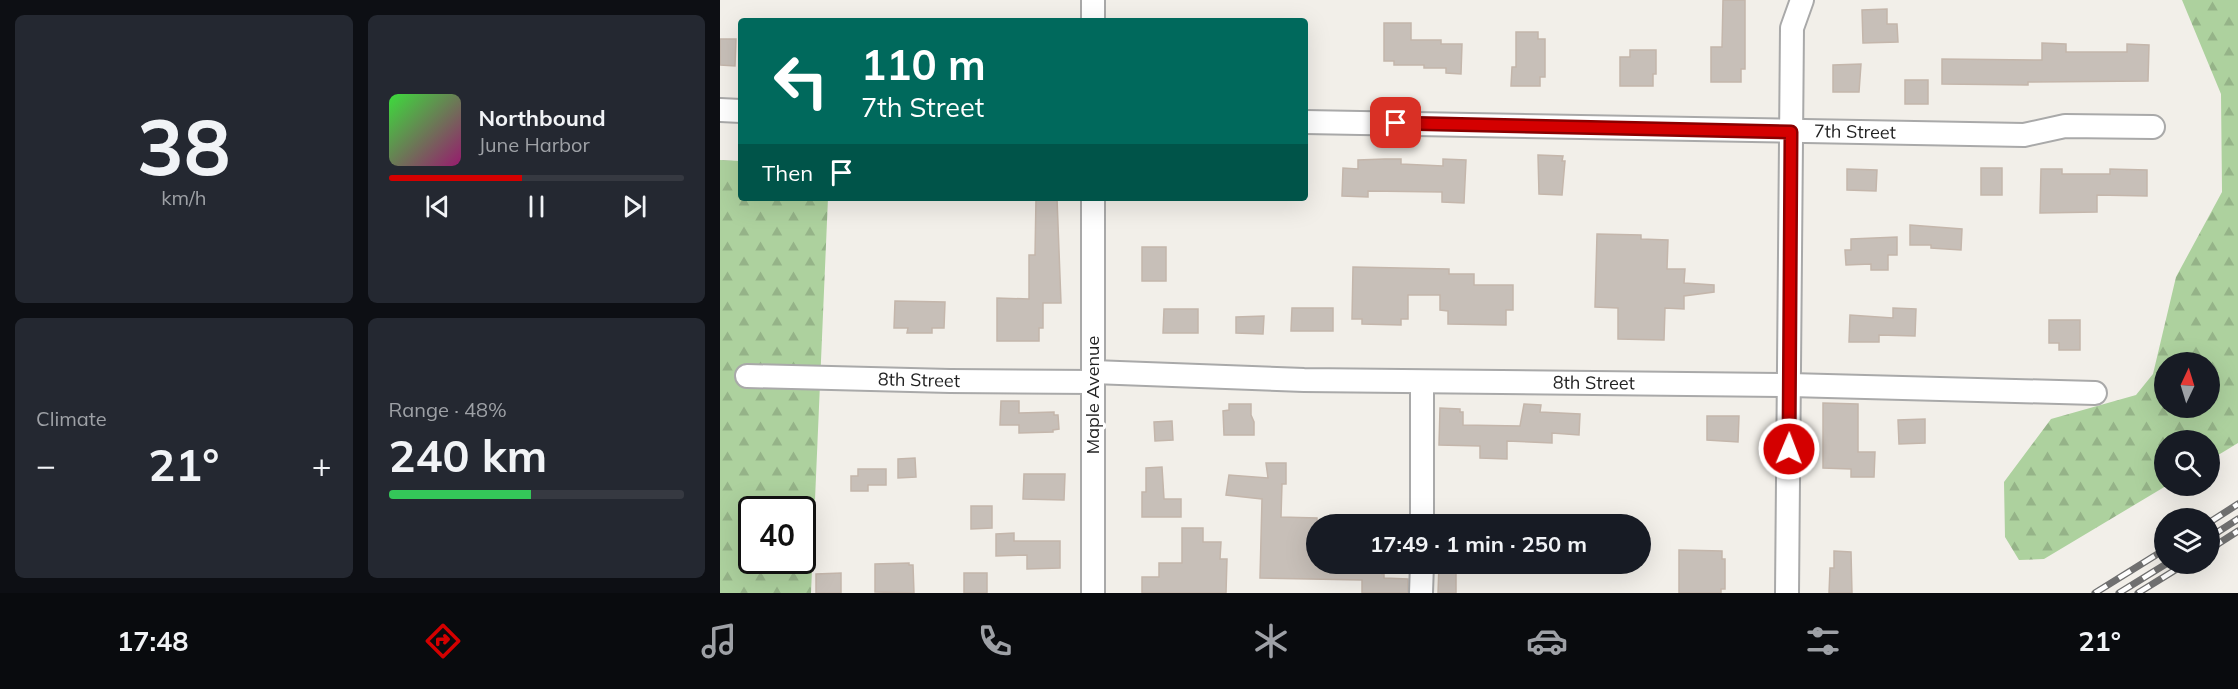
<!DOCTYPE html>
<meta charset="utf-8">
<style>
:root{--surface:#171b24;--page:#242831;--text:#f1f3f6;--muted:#9ea1a6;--line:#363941;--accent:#d40000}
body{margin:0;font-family:Mulish,sans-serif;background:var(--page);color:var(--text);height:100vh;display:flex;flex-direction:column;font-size:22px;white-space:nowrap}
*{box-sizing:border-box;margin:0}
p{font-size:20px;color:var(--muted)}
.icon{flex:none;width:33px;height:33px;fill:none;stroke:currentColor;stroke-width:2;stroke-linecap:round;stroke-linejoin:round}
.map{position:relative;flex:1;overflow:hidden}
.side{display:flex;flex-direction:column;gap:15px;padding:15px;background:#0d0f14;width:720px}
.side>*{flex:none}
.banner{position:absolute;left:18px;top:18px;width:570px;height:183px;border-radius:6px;box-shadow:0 6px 24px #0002;background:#00695c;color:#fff;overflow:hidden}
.needle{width:39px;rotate:4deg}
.fabs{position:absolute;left:1434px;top:352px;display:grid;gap:12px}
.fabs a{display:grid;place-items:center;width:66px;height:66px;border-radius:50%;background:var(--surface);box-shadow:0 6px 24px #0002;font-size:30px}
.speed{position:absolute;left:18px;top:496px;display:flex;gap:12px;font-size:30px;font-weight:700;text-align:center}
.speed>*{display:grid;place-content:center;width:78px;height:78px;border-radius:50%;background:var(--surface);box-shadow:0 6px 24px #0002;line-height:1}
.speed .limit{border:3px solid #111;border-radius:9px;background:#fff;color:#111}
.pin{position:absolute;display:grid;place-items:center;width:51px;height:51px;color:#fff;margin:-26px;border-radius:12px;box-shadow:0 3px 9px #0006}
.me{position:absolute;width:66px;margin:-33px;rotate:1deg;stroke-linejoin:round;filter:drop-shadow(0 0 4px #0008)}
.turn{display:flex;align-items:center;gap:21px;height:126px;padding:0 24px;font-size:27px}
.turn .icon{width:78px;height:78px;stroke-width:2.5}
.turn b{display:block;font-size:42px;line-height:51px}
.then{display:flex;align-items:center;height:57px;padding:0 24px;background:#0003;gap:12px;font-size:22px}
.big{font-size:45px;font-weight:700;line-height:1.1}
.side .widget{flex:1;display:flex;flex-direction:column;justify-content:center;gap:9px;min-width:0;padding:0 21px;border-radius:9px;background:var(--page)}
.side .dial{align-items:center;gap:0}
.dial b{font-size:78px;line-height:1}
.song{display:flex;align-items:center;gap:18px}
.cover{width:72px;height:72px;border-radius:9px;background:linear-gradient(135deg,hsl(120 70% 55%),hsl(320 70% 35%))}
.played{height:6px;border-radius:3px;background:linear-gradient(90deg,var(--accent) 45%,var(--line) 45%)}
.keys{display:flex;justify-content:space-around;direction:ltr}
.heat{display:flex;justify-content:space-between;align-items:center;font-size:33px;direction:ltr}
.charge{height:9px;border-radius:4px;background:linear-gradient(90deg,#34c759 48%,var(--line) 0)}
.side .tiles{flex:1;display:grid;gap:15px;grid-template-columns:repeat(2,1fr)}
.trip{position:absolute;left:586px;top:514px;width:345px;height:60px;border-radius:30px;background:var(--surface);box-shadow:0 6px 24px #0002;font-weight:700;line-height:60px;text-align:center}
.tab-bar{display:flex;height:96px;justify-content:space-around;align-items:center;background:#090b0e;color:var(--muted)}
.tab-bar .icon{width:42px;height:42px}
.tab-bar .on{color:var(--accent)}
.tab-bar b{font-size:27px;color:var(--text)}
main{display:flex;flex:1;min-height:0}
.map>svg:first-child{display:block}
.forest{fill:url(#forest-firs);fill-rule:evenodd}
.building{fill:#c7bfb8;stroke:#c4b6ab;stroke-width:1.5}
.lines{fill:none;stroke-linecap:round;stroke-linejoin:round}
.minor-casing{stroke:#a9a9a9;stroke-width:26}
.minor{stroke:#fff;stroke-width:22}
.rail-casing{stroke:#707070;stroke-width:7}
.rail{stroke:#fff;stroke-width:4.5;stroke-dasharray:14;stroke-linecap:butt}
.route-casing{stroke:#8a0000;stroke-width:15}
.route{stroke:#d40000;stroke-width:10}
.labels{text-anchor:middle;stroke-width:6;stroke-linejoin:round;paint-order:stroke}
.street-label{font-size:18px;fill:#222;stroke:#fff}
</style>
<main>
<section class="side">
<div class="tiles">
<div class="widget dial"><b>38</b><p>km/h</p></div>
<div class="widget">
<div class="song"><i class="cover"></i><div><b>Northbound</b><p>June Harbor</p></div></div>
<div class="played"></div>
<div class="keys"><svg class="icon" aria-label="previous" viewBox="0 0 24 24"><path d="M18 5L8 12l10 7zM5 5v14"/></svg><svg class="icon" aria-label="pause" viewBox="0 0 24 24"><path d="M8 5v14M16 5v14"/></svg><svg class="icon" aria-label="next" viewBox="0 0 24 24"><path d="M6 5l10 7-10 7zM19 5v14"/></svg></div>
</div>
<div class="widget"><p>Climate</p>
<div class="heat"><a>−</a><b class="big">21°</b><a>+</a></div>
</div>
<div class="widget"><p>Range · 48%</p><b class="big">240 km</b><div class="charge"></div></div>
</div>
</section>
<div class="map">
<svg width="1518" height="593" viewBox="0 0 1518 593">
<defs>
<pattern id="forest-firs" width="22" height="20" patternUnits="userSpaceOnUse" patternTransform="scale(1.5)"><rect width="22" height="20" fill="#add19e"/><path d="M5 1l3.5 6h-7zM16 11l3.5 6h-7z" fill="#95b388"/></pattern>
</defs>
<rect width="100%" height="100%" fill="#f2efe9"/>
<path class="forest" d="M1462,0H1518V443L1490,460V441H1444L1446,486L1324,559L1299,560L1285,537L1284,482L1331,419L1416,395L1433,374L1456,277L1502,192L1501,94ZM1444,363H1490V408H1444Z
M0,160L21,161V198H108L91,593H0ZM32,510H82V561H32Z"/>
<path class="building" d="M1003,0H1025V69H1021V82H991V47H1002Z
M1167,9V24H1177L1178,42L1143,43L1142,10Z
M664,23H691V40H721V44H742L741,74L726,73V68H704V65H674V61H664Z
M796,32H818V39H825V77H820V86H791L792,67H796Z
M0,39H16L15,66L0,65Z
M1322,43L1346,44V52H1407V44L1429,45L1428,81L1308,82V85L1222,84V59L1322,60Z
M910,50H936V74H933V86H900V57H910Z
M1141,64L1139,92H1113V65Z
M1185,80H1208V104H1185Z
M818,155L843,156L842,161H845L842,195L819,194Z
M665,159H681V164L723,166V159L746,160L744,203L722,202V192L648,191V197L622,196L623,168L638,169V160Z
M1261,168H1282V195H1261Z
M1127,169L1157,170L1156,191L1127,190Z
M1321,169H1342V174H1390V169L1427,170V196L1377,195V212L1320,213Z
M316,198H337L341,303H323V328H319V341H277V298L309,299V255H315Z
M1190,225L1242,229L1241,250L1211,248V245H1190Z
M877,234L921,235V239L948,240L947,269H965L964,283L994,285V292L964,296V309L945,308L944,340L898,339V308L875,307Z
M1177,237V255H1168V270H1151V264L1126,265L1125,250H1131V239Z
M422,247H446V281H422Z
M633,267L729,269V274H754V285H793V310H786V325L728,324V311L720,310V295H688V319H681V325L642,324V319H632Z
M175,301L225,302L224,328H212V333H187L188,328H174Z
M572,308H613V331H571Z
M1173,308L1196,309L1195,336L1159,335V342H1129L1130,315L1173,318Z
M444,309H478V333H443Z
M544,316L543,334L516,333V317Z
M1329,320H1360V350H1339V343H1329Z
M281,401H299V413L334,412V415H338L339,429L333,430V432L299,433V425H280Z
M1103,403L1138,404V452H1155L1154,477H1131V469L1103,468Z
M509,404H531V415L534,422V435H504L503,411L509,410Z
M804,404L821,405L820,412L860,414L859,435L832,433V443L787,441V459L760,458V446L719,445L720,408L740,409V412H743V425L800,426Z
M987,416H1019L1018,442L987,440Z
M1205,419V443L1179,444L1178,420Z
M452,421L453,440L435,441L434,422Z
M195,458L196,477L178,478V459Z
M546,463H566V484H562L561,517L597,518V564H662V574H664V578L688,579V593H642V580L540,578L542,499L506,495L509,475L548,478Z
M442,467L444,499H461V517H422V492H426V468Z
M138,469H166V485H148V491H131V476H138Z
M304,474H345L344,500L303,499Z
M251,506H272V528L251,529Z
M462,528H483V542H501L500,559H507L506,593H422V577H439V563H462Z
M294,533V541H340V568L307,569V555L276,556V534Z
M959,550L1002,551V559H1005V589H1001V593H959Z
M1114,551L1131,552L1132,593H1109L1110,568H1114Z
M189,563V565H193L194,593L155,592V564Z
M719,564H736V593H718Z
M121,573V593H96V574Z
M244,573H267V593H244Z"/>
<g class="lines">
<g class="minor-casing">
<g id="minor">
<path d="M373,21V0"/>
<path d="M0,110L21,111"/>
<path id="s1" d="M585,122L1304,135L1345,126L1433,127"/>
<path id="s2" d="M373,372L584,380L1070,385L1375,393"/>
<path id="s3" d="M27,376L230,381L373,382"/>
<path d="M702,525V382"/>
<path d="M373,593V198"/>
<path d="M701,593L702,564"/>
<path d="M1067,593L1072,28L1082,0"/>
</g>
</g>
<use href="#minor" class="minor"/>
<g class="rail-casing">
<path id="rail" d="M1490,522L1518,504
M1490,537L1518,519
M1490,549L1518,531
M1375,593L1444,550
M1399,593L1446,564
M1418,593L1465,564"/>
</g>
<use href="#rail" class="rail"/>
</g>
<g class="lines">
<g class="route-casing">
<path id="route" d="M676,123L1071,132L1069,449"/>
</g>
<use href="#route" class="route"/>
</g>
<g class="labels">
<g class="street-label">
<text dy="6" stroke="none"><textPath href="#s1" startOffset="550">7th Street</textPath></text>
<text dy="6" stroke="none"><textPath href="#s3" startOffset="172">8th Street</textPath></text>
<text dy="6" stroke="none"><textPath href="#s2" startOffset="501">8th Street</textPath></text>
<text transform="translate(373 395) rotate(-90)" y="6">Maple Avenue</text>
</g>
</g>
</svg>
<div class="fabs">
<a><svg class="needle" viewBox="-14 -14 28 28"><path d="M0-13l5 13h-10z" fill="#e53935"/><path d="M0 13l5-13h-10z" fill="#9ea1a6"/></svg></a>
<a><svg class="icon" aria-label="search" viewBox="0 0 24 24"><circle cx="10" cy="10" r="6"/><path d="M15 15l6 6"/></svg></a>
<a><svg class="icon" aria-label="layers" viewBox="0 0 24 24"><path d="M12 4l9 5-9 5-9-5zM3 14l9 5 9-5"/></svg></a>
</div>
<div class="speed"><div class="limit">40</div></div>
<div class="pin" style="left:676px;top:123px;background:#d93025"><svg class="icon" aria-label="arrive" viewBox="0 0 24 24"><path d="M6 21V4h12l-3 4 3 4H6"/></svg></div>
<svg class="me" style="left:1069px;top:449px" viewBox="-20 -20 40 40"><circle r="17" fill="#d40000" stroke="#fff" stroke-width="3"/><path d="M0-11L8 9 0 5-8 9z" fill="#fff"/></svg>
<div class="trip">17:49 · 1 min · 250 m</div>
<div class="banner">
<div class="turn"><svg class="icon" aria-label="left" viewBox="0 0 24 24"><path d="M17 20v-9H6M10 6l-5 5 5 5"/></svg><div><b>110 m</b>7th Street</div></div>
<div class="then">Then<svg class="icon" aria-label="arrive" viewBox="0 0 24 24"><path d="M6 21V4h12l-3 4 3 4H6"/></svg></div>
</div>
</div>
</main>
<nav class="tab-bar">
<b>17:48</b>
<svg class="icon on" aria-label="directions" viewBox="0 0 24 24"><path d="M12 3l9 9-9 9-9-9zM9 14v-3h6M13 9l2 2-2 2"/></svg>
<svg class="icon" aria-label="music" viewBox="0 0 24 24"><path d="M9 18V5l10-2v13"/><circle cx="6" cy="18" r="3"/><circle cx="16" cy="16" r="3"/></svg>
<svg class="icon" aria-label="phone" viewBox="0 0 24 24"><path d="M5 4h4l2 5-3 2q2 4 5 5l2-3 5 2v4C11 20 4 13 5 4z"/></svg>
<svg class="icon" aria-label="climate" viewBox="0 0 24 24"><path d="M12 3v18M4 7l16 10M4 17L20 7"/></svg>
<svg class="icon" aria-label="car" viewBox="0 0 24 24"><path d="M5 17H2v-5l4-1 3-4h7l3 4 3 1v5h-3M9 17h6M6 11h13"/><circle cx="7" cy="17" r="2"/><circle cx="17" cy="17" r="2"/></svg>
<svg class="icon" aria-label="filters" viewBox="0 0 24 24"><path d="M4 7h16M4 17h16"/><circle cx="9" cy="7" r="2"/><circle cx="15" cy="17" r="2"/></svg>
<b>21°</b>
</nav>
